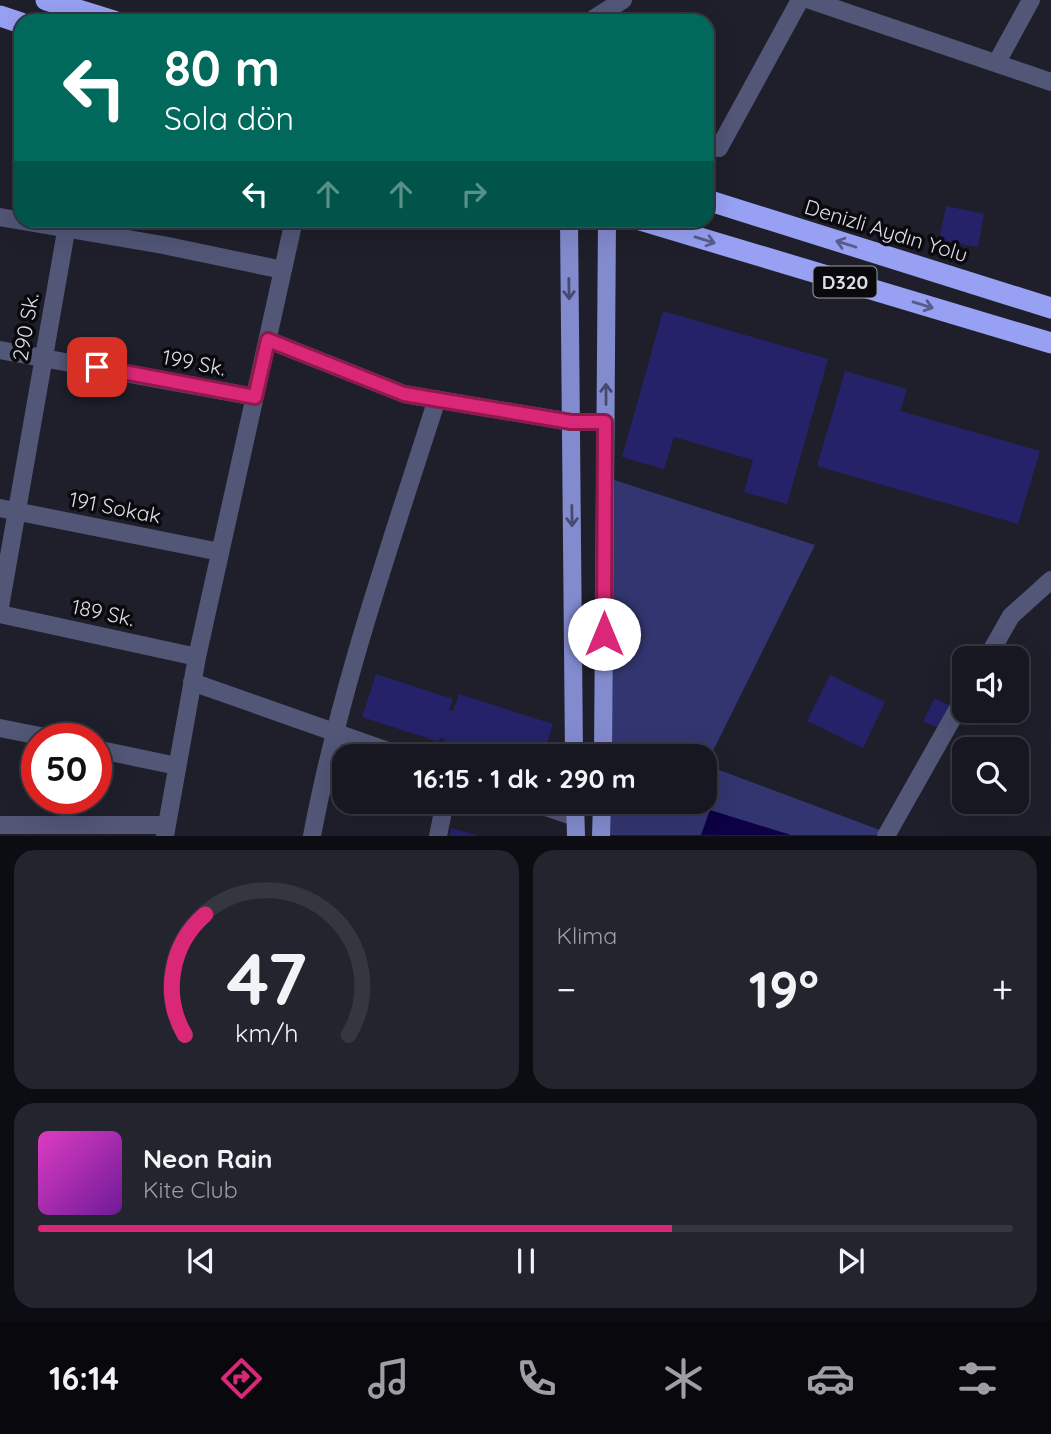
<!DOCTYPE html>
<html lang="tr">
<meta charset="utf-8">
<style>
:root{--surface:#161720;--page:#23242d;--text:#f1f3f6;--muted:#9e9fa5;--line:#35363e;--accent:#db2777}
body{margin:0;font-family:Quicksand,sans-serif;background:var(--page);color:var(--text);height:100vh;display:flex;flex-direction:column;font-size:26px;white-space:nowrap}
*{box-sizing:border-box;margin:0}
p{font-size:23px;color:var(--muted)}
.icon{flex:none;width:38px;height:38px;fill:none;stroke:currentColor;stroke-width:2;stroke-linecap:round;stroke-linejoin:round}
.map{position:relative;height:836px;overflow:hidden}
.panel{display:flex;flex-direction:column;gap:14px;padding:14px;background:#0c0d12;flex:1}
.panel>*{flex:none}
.top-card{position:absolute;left:14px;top:14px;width:700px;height:214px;border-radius:21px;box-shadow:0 7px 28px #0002,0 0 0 2px var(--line);background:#00695c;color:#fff;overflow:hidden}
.tools{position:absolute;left:952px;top:646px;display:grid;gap:14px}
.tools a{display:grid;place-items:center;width:77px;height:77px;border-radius:14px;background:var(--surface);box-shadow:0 7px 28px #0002,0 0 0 2px var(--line);font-size:35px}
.speed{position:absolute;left:21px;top:723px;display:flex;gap:14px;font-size:35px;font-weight:700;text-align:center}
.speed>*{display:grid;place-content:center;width:91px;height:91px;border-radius:50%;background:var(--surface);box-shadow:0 7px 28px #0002,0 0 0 2px var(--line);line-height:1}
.speed .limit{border:10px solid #d22;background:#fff;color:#111}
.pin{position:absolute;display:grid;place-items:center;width:60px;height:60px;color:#fff;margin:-30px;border-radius:14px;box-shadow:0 4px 10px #0006}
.me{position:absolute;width:77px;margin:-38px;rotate:0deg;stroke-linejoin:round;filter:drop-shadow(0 0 5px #0008)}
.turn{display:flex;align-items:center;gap:24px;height:147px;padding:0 35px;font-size:32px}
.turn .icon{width:91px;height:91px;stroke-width:2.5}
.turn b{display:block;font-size:49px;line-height:60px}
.lanes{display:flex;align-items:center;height:66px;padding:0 35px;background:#0003;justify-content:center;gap:35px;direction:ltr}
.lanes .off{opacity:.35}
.big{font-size:52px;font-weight:800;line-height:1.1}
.panel .card{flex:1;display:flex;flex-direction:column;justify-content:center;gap:10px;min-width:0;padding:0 24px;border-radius:21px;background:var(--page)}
.panel .dial{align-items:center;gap:0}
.dial svg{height:182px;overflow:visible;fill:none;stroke:var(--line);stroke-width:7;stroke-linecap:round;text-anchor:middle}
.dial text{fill:var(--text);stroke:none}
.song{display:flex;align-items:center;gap:21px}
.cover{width:84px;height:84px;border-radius:10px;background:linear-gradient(135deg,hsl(310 70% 55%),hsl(280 70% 35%))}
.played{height:7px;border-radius:4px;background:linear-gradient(90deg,var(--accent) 65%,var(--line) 65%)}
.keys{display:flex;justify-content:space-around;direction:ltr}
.heat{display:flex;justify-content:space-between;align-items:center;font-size:38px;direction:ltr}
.panel .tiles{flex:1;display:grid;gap:14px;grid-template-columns:1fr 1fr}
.card:last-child{grid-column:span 2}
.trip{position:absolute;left:332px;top:744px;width:385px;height:70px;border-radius:21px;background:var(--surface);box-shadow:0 7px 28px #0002,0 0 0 2px var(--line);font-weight:800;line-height:70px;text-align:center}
.tabs{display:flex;height:112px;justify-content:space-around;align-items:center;background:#09090d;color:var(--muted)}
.tabs .icon{width:49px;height:49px}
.tabs .current{color:var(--accent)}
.tabs b{font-size:32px;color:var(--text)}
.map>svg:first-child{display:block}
.green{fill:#333570}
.water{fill:#0e0044}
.building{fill:#252269}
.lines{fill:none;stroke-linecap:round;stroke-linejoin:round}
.minor{stroke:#525677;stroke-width:18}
.major{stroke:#838bcf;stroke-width:18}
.highway{stroke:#97a0f2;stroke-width:21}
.oneway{stroke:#575c8b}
.oneway2{stroke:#464a6e}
.route-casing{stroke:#8e194d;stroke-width:18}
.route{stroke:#db2777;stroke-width:12}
.labels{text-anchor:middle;stroke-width:7;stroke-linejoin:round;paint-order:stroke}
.shield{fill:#09090e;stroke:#9d9ea5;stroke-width:2}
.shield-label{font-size:19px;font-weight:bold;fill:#dddee6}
.street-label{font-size:21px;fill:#dddee6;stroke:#09090e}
</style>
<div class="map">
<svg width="1051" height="836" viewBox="0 0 1051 836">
<rect width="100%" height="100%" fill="#1e1f2a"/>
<path class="green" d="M605,477L815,545L706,765L888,833L886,835H601L602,802H705V756H603Z"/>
<path class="water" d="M710,810L791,835H701Z"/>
<path class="building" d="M946,206L984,214L978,247L939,240Z
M663,311L828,359L787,504L744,492L753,460L674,437L664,469L622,457Z
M845,371L907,389L900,411L1040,451L1018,524L817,466Z
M376,674L453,699L449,710L453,711L459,694L553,724L543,756H485L443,743L445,739L440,738L439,742L362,717Z
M830,675L885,702L863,748L807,721Z
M935,698L958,710L945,731L923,721Z
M451,828L477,835V836H449Z"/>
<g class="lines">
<path class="minor" d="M810,0L1051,82
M590,21L623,0
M997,62L1031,0
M719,148L800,0
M0,217L163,245L283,270
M268,340L404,394L571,422H605
M0,350L255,397
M0,508L220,552
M0,607L68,220
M0,614L197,657
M987,658L1011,616L1051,580
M192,682L402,756
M0,728L50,738
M96,749L177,766
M531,802L575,817
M0,825H167
M165,836L197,657L294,220
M312,836C340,687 391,543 437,399
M438,836L445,802
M886,836L964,698"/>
<path class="major" d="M569,220L574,756
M603,756L607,220
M575,802L576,836
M601,836L602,802"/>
<path class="highway" d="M46,0L114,21
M0,16L21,23
M707,200L1051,308
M640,220L1051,343"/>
</g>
<defs><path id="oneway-shaft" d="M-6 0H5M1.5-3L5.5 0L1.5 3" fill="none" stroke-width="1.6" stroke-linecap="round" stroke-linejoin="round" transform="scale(1.75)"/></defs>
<g class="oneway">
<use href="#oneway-shaft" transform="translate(705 240) rotate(17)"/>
<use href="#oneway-shaft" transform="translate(846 244) rotate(-163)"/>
<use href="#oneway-shaft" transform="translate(923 305) rotate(17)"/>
</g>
<g class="oneway2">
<use href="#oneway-shaft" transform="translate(569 289) rotate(89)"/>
<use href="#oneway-shaft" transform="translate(606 394) rotate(-90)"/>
<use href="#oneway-shaft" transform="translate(572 516) rotate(89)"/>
</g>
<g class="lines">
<g class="route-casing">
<path id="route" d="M97,367L255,397L268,340L404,394L571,422H605L604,634"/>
</g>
<use href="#route" class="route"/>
</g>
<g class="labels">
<rect class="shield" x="813.5" y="266.5" width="63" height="31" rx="5"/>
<g class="shield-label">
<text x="845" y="289">D320</text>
</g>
<g class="street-label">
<text transform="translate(886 231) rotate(17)" y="7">Denizli Aydın Yolu</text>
<text transform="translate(26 327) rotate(-80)" y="7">290 Sk.</text>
<text transform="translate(194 363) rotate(11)" y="7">199 Sk.</text>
<text transform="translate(115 508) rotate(11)" y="7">191 Sokak</text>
<text transform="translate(103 613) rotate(12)" y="7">189 Sk.</text>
</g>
</g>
</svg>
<div class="tools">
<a><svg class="icon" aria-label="sound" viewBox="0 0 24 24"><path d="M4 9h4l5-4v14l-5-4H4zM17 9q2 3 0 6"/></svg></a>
<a><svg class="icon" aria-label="search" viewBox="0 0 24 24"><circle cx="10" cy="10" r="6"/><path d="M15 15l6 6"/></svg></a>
</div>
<div class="speed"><div class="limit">50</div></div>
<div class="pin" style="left:97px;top:367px;background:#d93025"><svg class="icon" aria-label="arrive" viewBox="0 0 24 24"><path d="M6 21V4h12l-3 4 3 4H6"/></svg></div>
<svg class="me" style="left:604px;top:634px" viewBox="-20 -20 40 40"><circle r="19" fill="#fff"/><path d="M0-13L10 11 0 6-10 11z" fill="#db2777"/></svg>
<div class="trip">16:15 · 1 dk · 290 m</div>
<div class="top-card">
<div class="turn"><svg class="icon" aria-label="left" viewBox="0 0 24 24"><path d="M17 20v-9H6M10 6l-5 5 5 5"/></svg><div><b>80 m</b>Sola dön</div></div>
<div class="lanes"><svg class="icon" aria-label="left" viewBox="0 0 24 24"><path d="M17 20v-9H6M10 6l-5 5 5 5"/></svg><svg class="icon off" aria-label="ahead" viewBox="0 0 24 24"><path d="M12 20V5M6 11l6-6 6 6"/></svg><svg class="icon off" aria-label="ahead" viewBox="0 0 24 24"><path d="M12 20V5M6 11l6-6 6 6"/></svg><svg class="icon off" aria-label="right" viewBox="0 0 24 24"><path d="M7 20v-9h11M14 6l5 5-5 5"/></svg></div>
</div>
</div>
<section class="panel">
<div class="tiles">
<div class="card dial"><svg viewBox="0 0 100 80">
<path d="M14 69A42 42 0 1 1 86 69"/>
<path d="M14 69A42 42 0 0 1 23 16" stroke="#db2777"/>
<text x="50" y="56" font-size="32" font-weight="700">47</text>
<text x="50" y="72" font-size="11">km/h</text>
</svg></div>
<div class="card"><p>Klima</p>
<div class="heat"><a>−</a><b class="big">19°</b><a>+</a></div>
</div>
<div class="card">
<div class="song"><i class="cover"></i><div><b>Neon Rain</b><p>Kite Club</p></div></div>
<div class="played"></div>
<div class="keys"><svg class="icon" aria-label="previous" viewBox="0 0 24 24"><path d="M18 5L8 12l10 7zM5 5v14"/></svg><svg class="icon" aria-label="pause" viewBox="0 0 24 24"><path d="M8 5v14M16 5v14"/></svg><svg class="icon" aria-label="next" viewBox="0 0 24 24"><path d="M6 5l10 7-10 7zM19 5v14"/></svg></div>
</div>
</div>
</section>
<nav class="tabs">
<b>16:14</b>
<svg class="icon current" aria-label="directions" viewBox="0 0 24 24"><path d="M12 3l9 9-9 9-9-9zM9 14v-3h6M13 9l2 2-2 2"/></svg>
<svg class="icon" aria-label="music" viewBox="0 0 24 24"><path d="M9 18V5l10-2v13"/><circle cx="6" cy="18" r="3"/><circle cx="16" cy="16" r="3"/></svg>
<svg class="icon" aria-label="phone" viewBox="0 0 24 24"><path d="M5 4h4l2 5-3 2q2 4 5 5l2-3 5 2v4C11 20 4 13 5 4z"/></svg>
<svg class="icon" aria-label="climate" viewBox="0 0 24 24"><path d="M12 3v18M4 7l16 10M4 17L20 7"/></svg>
<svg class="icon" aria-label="car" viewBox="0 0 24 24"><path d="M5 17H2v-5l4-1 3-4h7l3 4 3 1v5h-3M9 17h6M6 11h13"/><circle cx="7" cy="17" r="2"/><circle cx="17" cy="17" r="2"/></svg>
<svg class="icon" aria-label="filters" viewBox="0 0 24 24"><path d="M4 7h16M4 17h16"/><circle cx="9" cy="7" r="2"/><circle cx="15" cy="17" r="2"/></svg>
</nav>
